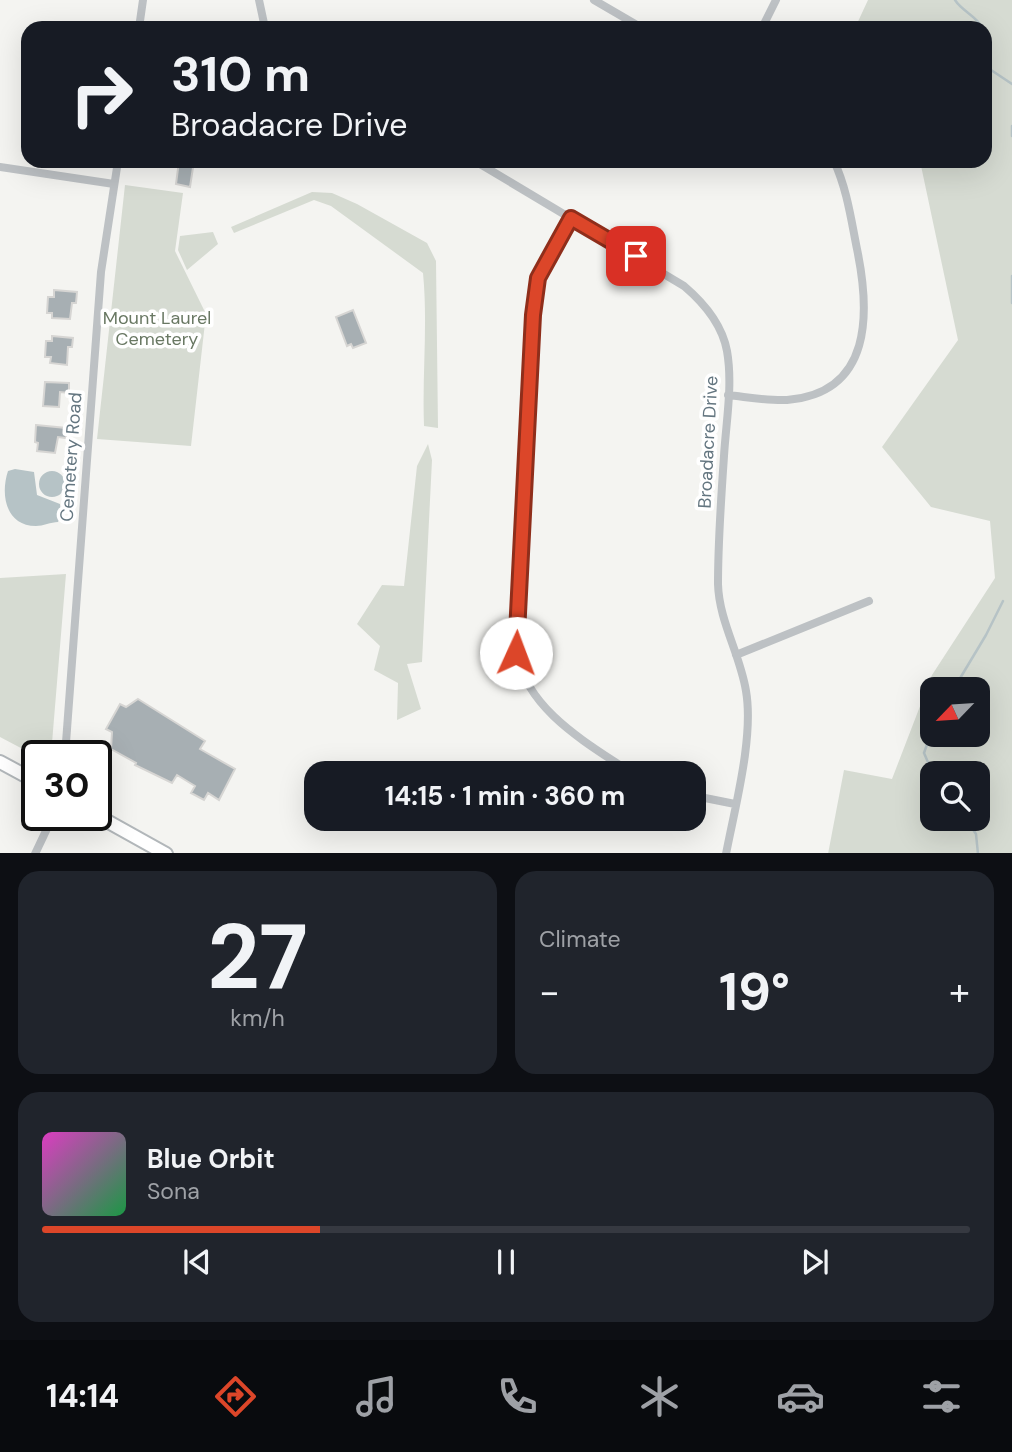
<!DOCTYPE html>
<meta charset="utf-8">
<style>
:root{--surface:#171b24;--page:#20242c;--text:#f1f3f6;--muted:#9ea1a6;--line:#363941;--accent:#dc4629}
body{margin:0;font-family:"DM Sans",sans-serif;background:var(--page);color:var(--text);height:100vh;display:flex;flex-direction:column;font-size:26px;white-space:nowrap}
*{box-sizing:border-box;margin:0}
p{font-size:23px;color:var(--muted)}
.icon{flex:none;width:38px;height:38px;fill:none;stroke:currentColor;stroke-width:2;stroke-linecap:round;stroke-linejoin:round}
.map{position:relative;height:853px;overflow:hidden}
.sheet{display:flex;flex-direction:column;gap:18px;padding:18px;background:#0d0f14;flex:1}
.sheet>*{flex:none}
.top-card{position:absolute;left:21px;top:21px;width:971px;height:147px;border-radius:21px;box-shadow:0 7px 28px #0002;background:#171b24;color:var(--text);overflow:hidden}
.needle{width:46px;rotate:245deg}
.tools{position:absolute;left:920px;top:677px;display:grid;gap:14px}
.tools a{display:grid;place-items:center;width:70px;height:70px;border-radius:14px;background:var(--surface);box-shadow:0 7px 28px #0002;font-size:35px}
.speed{position:absolute;left:21px;top:740px;display:flex;gap:14px;font-size:35px;font-weight:700;text-align:center}
.speed>*{display:grid;place-content:center;width:91px;height:91px;border-radius:50%;background:var(--surface);box-shadow:0 7px 28px #0002;line-height:1}
.speed .limit{border:4px solid #111;border-radius:10px;background:#fff;color:#111}
.pin{position:absolute;display:grid;place-items:center;width:60px;height:60px;color:#fff;margin:-30px;border-radius:14px;box-shadow:0 4px 10px #0006}
.me{position:absolute;width:77px;margin:-38px;rotate:2deg;stroke-linejoin:round;filter:drop-shadow(0 0 5px #0008)}
.turn{display:flex;align-items:center;gap:24px;height:147px;padding:0 35px;font-size:32px}
.turn .icon{width:91px;height:91px;stroke-width:2.5}
.turn b{display:block;font-size:49px;line-height:60px}
.big{font-size:52px;font-weight:700;line-height:1.1}
.sheet .card{flex:1;display:flex;flex-direction:column;justify-content:center;gap:10px;min-width:0;padding:0 24px;border-radius:21px;background:var(--page)}
.sheet .dial{align-items:center;gap:0}
.dial b{font-size:91px;line-height:1}
.song{display:flex;align-items:center;gap:21px}
.cover{width:84px;height:84px;border-radius:10px;background:linear-gradient(135deg,hsl(310 70% 55%),hsl(140 70% 35%))}
.played{height:7px;border-radius:4px;background:linear-gradient(90deg,var(--accent) 30%,var(--line) 30%)}
.keys{display:flex;justify-content:space-around;direction:ltr}
.heat{display:flex;justify-content:space-between;align-items:center;font-size:38px;direction:ltr}
.sheet .tiles{flex:1;display:grid;gap:18px;grid-template-columns:1fr 1fr}
.card:last-child{grid-column:span 2}
.trip{position:absolute;left:304px;top:761px;width:402px;height:70px;border-radius:21px;background:var(--surface);box-shadow:0 7px 28px #0002;font-weight:700;line-height:70px;text-align:center}
.tabs{display:flex;height:112px;justify-content:space-around;align-items:center;background:#090b0e;color:var(--muted)}
.tabs .icon{width:49px;height:49px}
.tabs .selected{color:var(--accent)}
.tabs b{font-size:32px;color:var(--text)}
.map>svg:first-child{display:block}
.green{fill:#d6dbd2;fill-rule:evenodd}
.water{fill:#b6c3c6}
.lines{fill:none;stroke-linecap:round;stroke-linejoin:round}
.stream{stroke:#b6c3c6;stroke-width:2.5}
.building{fill:#a7afb3;stroke:#d6d5d3;stroke-width:2}
.primary-casing{stroke:#b2b7ba;stroke-width:16}
.minor{stroke:#bdc1c4;stroke-width:8}
.primary{stroke:#fff;stroke-width:12}
.route-casing{stroke:#8f2e1b;stroke-width:18}
.route{stroke:#dc4629;stroke-width:12}
.labels{text-anchor:middle;stroke-width:7;stroke-linejoin:round;paint-order:stroke}
.park-label{font-size:18px;fill:#697863;stroke:#fff}
.street-label{font-size:18px;fill:#647680;stroke:#fff}
</style>
<div class="map">
<svg width="1012" height="854" viewBox="0 0 1012 854">
<rect width="100%" height="100%" fill="#f4f4f1"/>
<path class="green" d="M868,0H1012V853L828,854L844,770L892,779L932,675L995,578L990,521L931,507L882,447L958,340L920,161H985V28H855ZM933,690H978V735H933ZM933,774H978V819H933Z
M125,185L183,193L175,251L206,314L191,446L97,439Z
M312,192L332,193L357,204L427,243L436,261L438,428L424,426C422,374 428,325 423,273L331,206L314,200L234,233L231,227Z
M213,232L218,244L187,270L178,250L180,236Z
M428,444L432,460L422,662L407,664L421,709L397,720L398,683L374,670L380,646L357,624L382,585L404,586L417,466Z
M66,574L51,755L36,756L0,737V578Z"/>
<path class="water" d="M15,469L34,472L37,495L60,504L61,515L58,522C51,522 43,526 36,526C6,526 0,495 8,471Z
M39 484a13 13 0 1 1 26 0a13 13 0 1 1-26 0Z"/>
<g class="lines">
<path class="stream" d="M955,0C962,11 975,15 983,28
M985,32V34
M985,66L1012,84
M1012,126V136
M1012,276V303
M953,690L986,635L1003,601
M933,727L924,753L933,774
M966,819L976,834L978,854"/>
</g>
<path class="building" d="M179,161H194L190,187L176,184Z
M54,290L77,292L76,303H72L70,319L52,318V313H47L48,297H54Z
M353,310L366,343L353,348L351,344L347,346L336,317Z
M52,336L73,338L72,347H68L67,365L50,363L51,357H45L46,341H52Z
M45,382L69,383V393L60,392L59,407L43,406Z
M36,425L66,428V438L58,437L55,453L37,451L38,443L35,442Z
M138,699L205,741L200,749L235,769L219,800L208,793L204,800L191,793L195,786L177,775L172,783L135,765L136,763L111,749L112,732L106,729L120,704L126,707Z"/>
<g class="lines">
<g class="primary-casing">
<path id="primary" d="M0,762L37,782
M96,815L166,854"/>
</g>
<path class="minor" d="M259,0L265,28
M594,0L642,28
M139,28L143,0
M762,28L776,0
M475,161L684,286C704,303 722,324 727,351C733,385 726,422 724,456C721,499 718,541 718,584C719,621 740,654 746,691C754,737 735,807 726,854
M0,167L114,184
M571,218L538,278L534,294L516,653C529,712 586,742 633,774
M728,395C747,397 768,401 787,400C873,393 870,312 857,249C851,219 847,189 834,161
M736,655L869,601
M65,756L101,272L118,161
M695,796L735,804
M35,854L53,816"/>
<use href="#primary" class="primary"/>
</g>
<g class="lines">
<g class="route-casing">
<path id="route" d="M516,653L533,315L538,278L571,218L636,256"/>
</g>
<use href="#route" class="route"/>
</g>
<g class="labels">
<g class="park-label">
<text x="157" y="324">Mount Laurel<tspan x="157" dy="21">Cemetery</tspan></text>
</g>
<g class="street-label">
<text transform="translate(708 442) rotate(-87)" y="6">Broadacre Drive</text>
<text transform="translate(71 457) rotate(-86)" y="6">Cemetery Road</text>
</g>
</g>
</svg>
<div class="tools">
<a><svg class="needle" viewBox="-14 -14 28 28"><path d="M0-13l5 13h-10z" fill="#e53935"/><path d="M0 13l5-13h-10z" fill="#9ea1a6"/></svg></a>
<a><svg class="icon" aria-label="search" viewBox="0 0 24 24"><circle cx="10" cy="10" r="6"/><path d="M15 15l6 6"/></svg></a>
</div>
<div class="speed"><div class="limit">30</div></div>
<div class="pin" style="left:636px;top:256px;background:#d93025"><svg class="icon" aria-label="arrive" viewBox="0 0 24 24"><path d="M6 21V4h12l-3 4 3 4H6"/></svg></div>
<svg class="me" style="left:516px;top:653px" viewBox="-20 -20 40 40"><circle r="19" fill="#fff"/><path d="M0-13L10 11 0 6-10 11z" fill="#dc4629"/></svg>
<div class="trip">14:15 · 1 min · 360 m</div>
<div class="top-card">
<div class="turn"><svg class="icon" aria-label="right" viewBox="0 0 24 24"><path d="M7 20v-9h11M14 6l5 5-5 5"/></svg><div><b>310 m</b>Broadacre Drive</div></div>
</div>
</div>
<section class="sheet">
<div class="tiles">
<div class="card dial"><b>27</b><p>km/h</p></div>
<div class="card"><p>Climate</p>
<div class="heat"><a>−</a><b class="big">19°</b><a>+</a></div>
</div>
<div class="card">
<div class="song"><i class="cover"></i><div><b>Blue Orbit</b><p>Sona</p></div></div>
<div class="played"></div>
<div class="keys"><svg class="icon" aria-label="previous" viewBox="0 0 24 24"><path d="M18 5L8 12l10 7zM5 5v14"/></svg><svg class="icon" aria-label="pause" viewBox="0 0 24 24"><path d="M8 5v14M16 5v14"/></svg><svg class="icon" aria-label="next" viewBox="0 0 24 24"><path d="M6 5l10 7-10 7zM19 5v14"/></svg></div>
</div>
</div>
</section>
<nav class="tabs">
<b>14:14</b>
<svg class="icon selected" aria-label="directions" viewBox="0 0 24 24"><path d="M12 3l9 9-9 9-9-9zM9 14v-3h6M13 9l2 2-2 2"/></svg>
<svg class="icon" aria-label="music" viewBox="0 0 24 24"><path d="M9 18V5l10-2v13"/><circle cx="6" cy="18" r="3"/><circle cx="16" cy="16" r="3"/></svg>
<svg class="icon" aria-label="phone" viewBox="0 0 24 24"><path d="M5 4h4l2 5-3 2q2 4 5 5l2-3 5 2v4C11 20 4 13 5 4z"/></svg>
<svg class="icon" aria-label="climate" viewBox="0 0 24 24"><path d="M12 3v18M4 7l16 10M4 17L20 7"/></svg>
<svg class="icon" aria-label="car" viewBox="0 0 24 24"><path d="M5 17H2v-5l4-1 3-4h7l3 4 3 1v5h-3M9 17h6M6 11h13"/><circle cx="7" cy="17" r="2"/><circle cx="17" cy="17" r="2"/></svg>
<svg class="icon" aria-label="filters" viewBox="0 0 24 24"><path d="M4 7h16M4 17h16"/><circle cx="9" cy="7" r="2"/><circle cx="15" cy="17" r="2"/></svg>
</nav>
